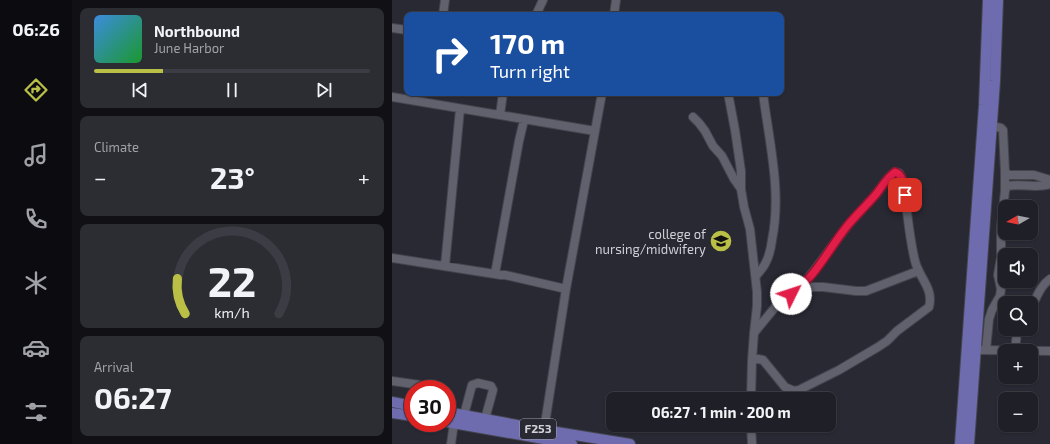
<!DOCTYPE html>
<meta charset="utf-8">
<style>
:root{--surface:#1f1f27;--page:#2c2c33;--text:#f1f3f6;--muted:#a1a2a7;--line:#3c3d44;--accent:#bac045}
body{margin:0;font-family:"Exo 2",sans-serif;background:var(--page);color:var(--text);height:100vh;display:flex;flex-direction:column;font-size:15px;white-space:nowrap}
*{box-sizing:border-box;margin:0}
p{font-size:13px;color:var(--muted)}
.icon{flex:none;width:22px;height:22px;fill:none;stroke:currentColor;stroke-width:2;stroke-linecap:round;stroke-linejoin:round}
.map{position:relative;flex:1;overflow:hidden}
.drawer{display:flex;flex-direction:column;gap:8px;padding:8px;background:#111115;width:320px}
.drawer>*{flex:none}
.banner{position:absolute;left:12px;top:12px;width:380px;height:84px;border-radius:8px;box-shadow:0 1px 3px #0004,0 0 0 1px var(--line);background:#1a4fa0;color:#fff;overflow:hidden}
.needle{width:26px;rotate:261deg}
.tools{position:absolute;left:606px;top:200px;display:grid;gap:8px}
.tools a{display:grid;place-items:center;width:40px;height:40px;border-radius:8px;background:var(--surface);box-shadow:0 1px 3px #0004,0 0 0 1px var(--line);font-size:20px}
.speed{position:absolute;left:12px;top:380px;display:flex;gap:8px;font-size:20px;font-weight:700;text-align:center}
.speed>*{display:grid;place-content:center;width:52px;height:52px;border-radius:50%;background:var(--surface);box-shadow:0 1px 3px #0004,0 0 0 1px var(--line);line-height:1}
.speed .limit{border:6px solid #d22;background:#fff;color:#111}
.pin{position:absolute;display:grid;place-items:center;width:34px;height:34px;color:#fff;margin:-17px;border-radius:8px;box-shadow:0 2px 6px #0006}
.me{position:absolute;width:44px;margin:-22px;rotate:49deg;stroke-linejoin:round;filter:drop-shadow(0 0 3px #0008)}
.turn{display:flex;align-items:center;gap:14px;height:84px;padding:0 20px;font-size:18px}
.turn .icon{width:52px;height:52px;stroke-width:2.5}
.turn b{display:block;font-size:28px;line-height:34px}
.big{font-size:30px;font-weight:700;line-height:1.1}
.drawer .card{flex:1;display:flex;flex-direction:column;justify-content:center;gap:6px;min-width:0;padding:0 14px;border-radius:8px;background:var(--page)}
.drawer .dial{align-items:center;gap:0}
.dial svg{height:104px;overflow:visible;fill:none;stroke:var(--line);stroke-width:7;stroke-linecap:round;text-anchor:middle}
.dial text{fill:var(--text);stroke:none}
.song{display:flex;align-items:center;gap:12px}
.cover{width:48px;height:48px;border-radius:6px;background:linear-gradient(135deg,hsl(210 70% 55%),hsl(130 70% 35%))}
.played{height:4px;border-radius:2px;background:linear-gradient(90deg,var(--accent) 25%,var(--line) 25%)}
.keys{display:flex;justify-content:space-around;direction:ltr}
.heat{display:flex;justify-content:space-between;align-items:center;font-size:22px;direction:ltr}
.trip{position:absolute;left:214px;top:392px;width:230px;height:40px;border-radius:8px;background:var(--surface);box-shadow:0 1px 3px #0004,0 0 0 1px var(--line);font-weight:700;line-height:40px;text-align:center}
main{display:flex;flex:1;min-height:0}
.menu{display:flex;flex-direction:column;width:72px;justify-content:space-around;align-items:center;background:#0c0c10;color:var(--muted)}
.menu .icon{width:28px;height:28px}
.menu .current{color:var(--accent)}
.menu b{font-size:18px;color:var(--text)}
.map>svg:first-child{display:block}
.lines{fill:none;stroke-linecap:round;stroke-linejoin:round}
.minor-casing{stroke:#43444c;stroke-width:10}
.major-casing{stroke:#43444c;stroke-width:12}
.minor{stroke:#60616d;stroke-width:8}
.major{stroke:#6e6baf;stroke-width:10}
.route-casing{stroke:#92132f;stroke-width:10}
.route{stroke:#e11d48;stroke-width:7}
.labels{text-anchor:middle;stroke-width:4;stroke-linejoin:round;paint-order:stroke}
.shield{fill:#292934;stroke:#9e9fa7;stroke-width:1}
.shield-label{font-size:12px;font-weight:bold;fill:#d0d1d8}
.poi-label{font-size:13px;fill:#d0d1d8;stroke:#292934;text-anchor:end}
</style>
<main>
<nav class="menu">
<b>06:26</b>
<svg class="icon current" aria-label="directions" viewBox="0 0 24 24"><path d="M12 3l9 9-9 9-9-9zM9 14v-3h6M13 9l2 2-2 2"/></svg>
<svg class="icon" aria-label="music" viewBox="0 0 24 24"><path d="M9 18V5l10-2v13"/><circle cx="6" cy="18" r="3"/><circle cx="16" cy="16" r="3"/></svg>
<svg class="icon" aria-label="phone" viewBox="0 0 24 24"><path d="M5 4h4l2 5-3 2q2 4 5 5l2-3 5 2v4C11 20 4 13 5 4z"/></svg>
<svg class="icon" aria-label="climate" viewBox="0 0 24 24"><path d="M12 3v18M4 7l16 10M4 17L20 7"/></svg>
<svg class="icon" aria-label="car" viewBox="0 0 24 24"><path d="M5 17H2v-5l4-1 3-4h7l3 4 3 1v5h-3M9 17h6M6 11h13"/><circle cx="7" cy="17" r="2"/><circle cx="17" cy="17" r="2"/></svg>
<svg class="icon" aria-label="filters" viewBox="0 0 24 24"><path d="M4 7h16M4 17h16"/><circle cx="9" cy="7" r="2"/><circle cx="15" cy="17" r="2"/></svg>
</nav>
<section class="drawer">
<div class="card">
<div class="song"><i class="cover"></i><div><b>Northbound</b><p>June Harbor</p></div></div>
<div class="played"></div>
<div class="keys"><svg class="icon" aria-label="previous" viewBox="0 0 24 24"><path d="M18 5L8 12l10 7zM5 5v14"/></svg><svg class="icon" aria-label="pause" viewBox="0 0 24 24"><path d="M8 5v14M16 5v14"/></svg><svg class="icon" aria-label="next" viewBox="0 0 24 24"><path d="M6 5l10 7-10 7zM19 5v14"/></svg></div>
</div>
<div class="card"><p>Climate</p>
<div class="heat"><a>−</a><b class="big">23°</b><a>+</a></div>
</div>
<div class="card dial"><svg viewBox="0 0 100 80">
<path d="M14 69A42 42 0 1 1 86 69"/>
<path d="M14 69A42 42 0 0 1 8 42" stroke="#bac045"/>
<text x="50" y="56" font-size="32" font-weight="700">22</text>
<text x="50" y="72" font-size="11">km/h</text>
</svg></div>
<div class="card"><p>Arrival</p><b class="big">06:27</b></div>
</section>
<div class="map">
<svg width="658" height="444" viewBox="0 0 658 444">
<rect width="100%" height="100%" fill="#292934"/>
<g class="lines">
<g class="minor-casing">
<path id="minor" d="M51,15L53,0
M144,15L151,0
M222,15L224,0
M0,28L15,30
M336,93L343,130L349,171V189L352,207L358,229L365,292V306L362,333L360,360L359,399
M0,97L203,131
M108,115L111,93
M301,117L307,123L313,131L321,146L330,156L342,179L349,189
M613,172L617,175H642L658,180
M613,191L615,186C630,183 644,189 658,184
M0,258L109,275H113L174,289
M53,266L68,109
M103,274L127,141L132,120
M364,276C367,272 371,268 373,264C377,257 379,248 380,240C390,191 377,142 371,93
M405,291L417,287H431L464,291H474L526,271
M639,308C645,297 648,286 658,279
M589,350L658,351
M594,350L597,319L600,310L608,296L609,289L606,275L609,257V227L613,191V172L611,130L609,128L600,126
M623,351L625,332L627,329
M360,360L366,359L371,360L393,387L402,391L407,390L447,370L486,347L495,341L505,331L537,307C542,288 527,278 523,261C519,245 517,228 515,212C513,200 514,183 507,173L503,172L497,177L485,193L456,225L424,268L408,288L389,300L362,333
M0,381L28,385
M72,415L80,385L86,383L99,386L101,390L93,419
M359,425L360,444
M152,430L174,289L210,93
M59,444L62,423"/>
</g>
<g class="major-casing">
<path id="major" d="M0,402L21,406
M55,412L152,430L238,444
M0,413L21,416
M55,422L180,444
M568,444L592,105L596,0
M577,444L603,81L606,0"/>
</g>
<use href="#minor" class="minor"/>
<use href="#major" class="major"/>
</g>
<g class="lines">
<g class="route-casing">
<path id="route" d="M399,294C424,277 437,248 456,225C465,214 476,204 485,193C491,185 495,178 503,172C512,175 512,187 513,195"/>
</g>
<use href="#route" class="route"/>
</g>
<defs>
<g id="university-disc" transform="scale(1.15)"><circle r="9.5" fill="#bac045" stroke="#292934"/><path d="M0-5L7-2L0 1L-7-2ZM-4 1L0 2.5L4 1V4Q0 6-4 4Z" fill="#111"/></g>
</defs>
<g fill-rule="evenodd">
<use href="#university-disc" x="329" y="241"/>
</g>
<g class="labels">
<rect class="shield" x="128" y="419" width="36" height="20" rx="3"/>
<g class="shield-label">
<text x="146" y="433">F253</text>
</g>
<g class="poi-label">
<text x="314" y="239">college of<tspan x="314" dy="15">nursing/midwifery</tspan></text>
</g>
</g>
</svg>
<div class="tools">
<a><svg class="needle" viewBox="-14 -14 28 28"><path d="M0-13l5 13h-10z" fill="#e53935"/><path d="M0 13l5-13h-10z" fill="#a1a2a7"/></svg></a>
<a><svg class="icon" aria-label="sound" viewBox="0 0 24 24"><path d="M4 9h4l5-4v14l-5-4H4zM17 9q2 3 0 6"/></svg></a>
<a><svg class="icon" aria-label="search" viewBox="0 0 24 24"><circle cx="10" cy="10" r="6"/><path d="M15 15l6 6"/></svg></a>
<a>+</a>
<a>−</a>
</div>
<div class="speed"><div class="limit">30</div></div>
<div class="pin" style="left:513px;top:195px;background:#d93025"><svg class="icon" aria-label="arrive" viewBox="0 0 24 24"><path d="M6 21V4h12l-3 4 3 4H6"/></svg></div>
<svg class="me" style="left:399px;top:294px" viewBox="-20 -20 40 40"><circle r="19" fill="#fff"/><path d="M0-13L10 11 0 6-10 11z" fill="#e11d48"/></svg>
<div class="trip">06:27 · 1 min · 200 m</div>
<div class="banner">
<div class="turn"><svg class="icon" aria-label="right" viewBox="0 0 24 24"><path d="M7 20v-9h11M14 6l5 5-5 5"/></svg><div><b>170 m</b>Turn right</div></div>
</div>
</div>
</main>
